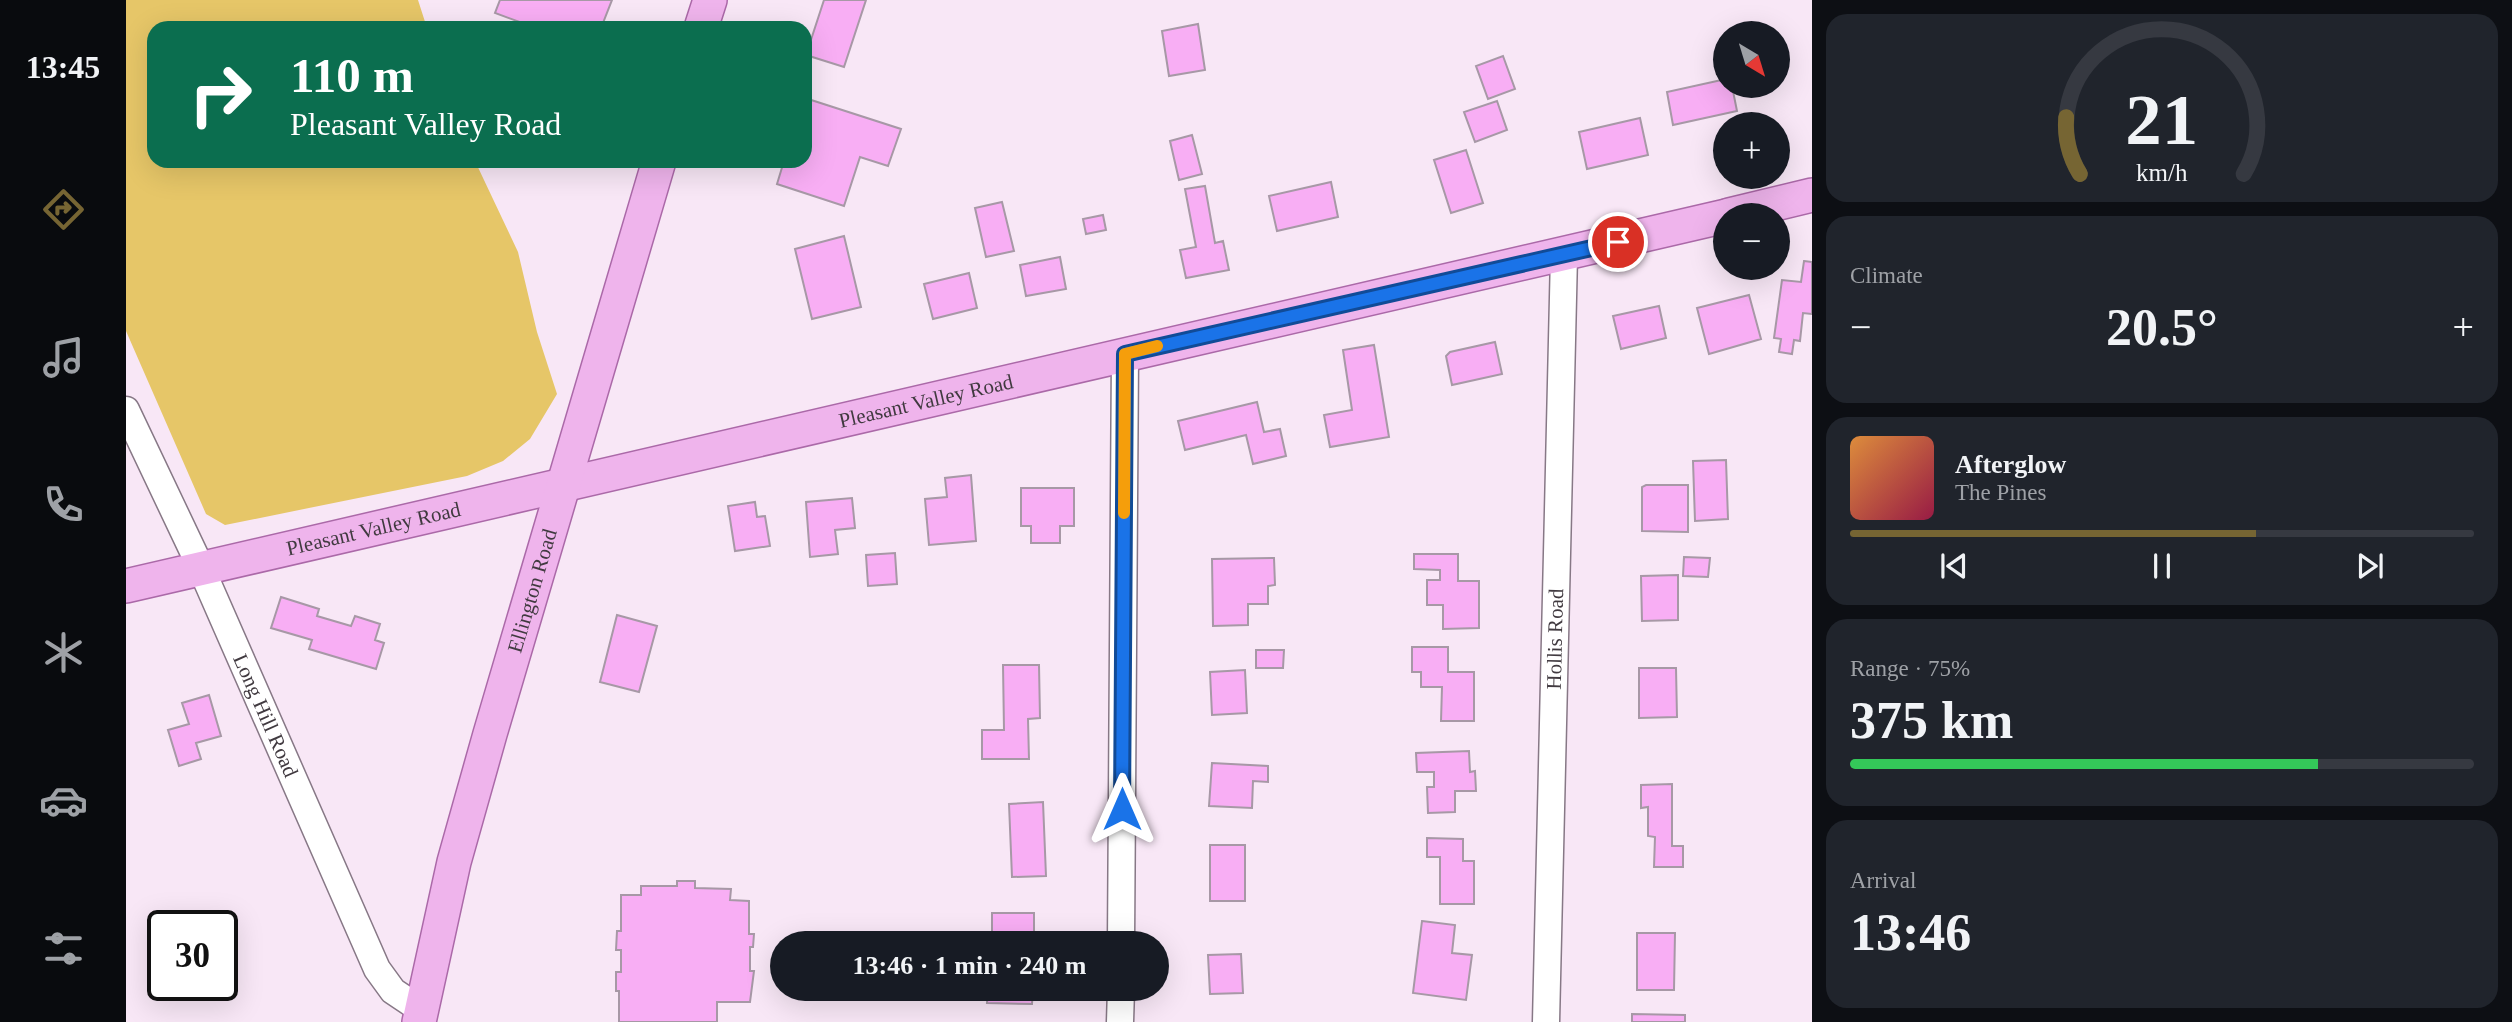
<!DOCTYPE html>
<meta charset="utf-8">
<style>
:root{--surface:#171b24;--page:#20242c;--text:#f1f3f6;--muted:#9ea1a6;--line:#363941;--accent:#766533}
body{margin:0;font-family:"Times New Roman",serif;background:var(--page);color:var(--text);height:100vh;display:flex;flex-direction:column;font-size:26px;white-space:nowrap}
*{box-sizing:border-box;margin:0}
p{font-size:23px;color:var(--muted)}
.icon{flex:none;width:38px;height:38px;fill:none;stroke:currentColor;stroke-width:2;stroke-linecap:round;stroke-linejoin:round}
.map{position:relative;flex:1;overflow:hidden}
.details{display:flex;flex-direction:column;gap:14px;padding:14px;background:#0d0f14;width:700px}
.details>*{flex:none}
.guide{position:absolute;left:21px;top:21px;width:665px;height:147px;border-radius:21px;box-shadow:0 7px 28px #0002;background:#0b6e4f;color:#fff;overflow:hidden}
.needle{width:46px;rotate:142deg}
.fabs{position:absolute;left:1587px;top:21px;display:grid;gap:14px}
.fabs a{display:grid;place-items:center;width:77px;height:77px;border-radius:50%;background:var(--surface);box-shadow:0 7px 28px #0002;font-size:35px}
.speed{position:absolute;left:21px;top:910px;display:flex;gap:14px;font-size:35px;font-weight:700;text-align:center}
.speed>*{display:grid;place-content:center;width:91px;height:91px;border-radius:50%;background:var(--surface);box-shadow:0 7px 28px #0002;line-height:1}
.speed .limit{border:4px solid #111;border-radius:10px;background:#fff;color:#111}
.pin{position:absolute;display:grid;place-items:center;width:60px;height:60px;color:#fff;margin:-30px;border:4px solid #fff;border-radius:50%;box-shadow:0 2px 7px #0007}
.me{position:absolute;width:77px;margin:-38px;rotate:0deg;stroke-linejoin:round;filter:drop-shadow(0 0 5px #0008)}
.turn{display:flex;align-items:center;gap:24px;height:147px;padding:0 28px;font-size:32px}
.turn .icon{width:91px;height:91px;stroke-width:2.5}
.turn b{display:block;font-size:49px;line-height:60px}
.big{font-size:52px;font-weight:600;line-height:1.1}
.details .card{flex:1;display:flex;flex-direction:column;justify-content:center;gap:10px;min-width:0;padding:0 24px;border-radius:21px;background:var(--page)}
.details .dial{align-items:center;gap:0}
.dial svg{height:182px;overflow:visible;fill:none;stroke:var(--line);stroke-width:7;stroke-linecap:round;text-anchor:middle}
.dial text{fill:var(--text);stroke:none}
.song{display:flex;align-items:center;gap:21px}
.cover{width:84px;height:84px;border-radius:10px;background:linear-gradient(135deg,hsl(30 70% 55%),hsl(340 70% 35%))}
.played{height:7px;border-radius:4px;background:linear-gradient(90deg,var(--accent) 65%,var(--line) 65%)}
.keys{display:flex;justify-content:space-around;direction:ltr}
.heat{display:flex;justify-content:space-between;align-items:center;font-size:38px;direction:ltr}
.charge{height:10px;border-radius:5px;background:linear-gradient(90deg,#34c759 75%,var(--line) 0)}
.trip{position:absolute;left:644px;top:931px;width:399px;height:70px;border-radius:35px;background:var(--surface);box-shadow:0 7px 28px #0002;font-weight:600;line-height:70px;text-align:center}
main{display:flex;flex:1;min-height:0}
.menu{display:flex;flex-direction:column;width:126px;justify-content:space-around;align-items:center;background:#090b0e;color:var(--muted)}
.menu .icon{width:49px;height:49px}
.menu .current{color:var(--accent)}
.menu b{font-size:32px;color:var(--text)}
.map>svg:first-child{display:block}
.green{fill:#e6c668}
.building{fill:#f8aef4;stroke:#a798a6;stroke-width:2}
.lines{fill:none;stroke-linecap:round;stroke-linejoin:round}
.minor-casing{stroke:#877886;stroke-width:29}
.major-casing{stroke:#ab69a8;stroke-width:36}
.minor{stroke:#fff;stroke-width:26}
.major{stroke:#efb4ec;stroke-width:33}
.route-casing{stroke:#114b97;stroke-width:18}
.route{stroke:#1a73e8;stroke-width:12}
.slow{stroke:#f59e0b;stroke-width:12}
.labels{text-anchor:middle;stroke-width:5;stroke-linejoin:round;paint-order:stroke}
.street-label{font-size:21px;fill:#413a40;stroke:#fff8fe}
</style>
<main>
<nav class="menu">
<b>13:45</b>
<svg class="icon current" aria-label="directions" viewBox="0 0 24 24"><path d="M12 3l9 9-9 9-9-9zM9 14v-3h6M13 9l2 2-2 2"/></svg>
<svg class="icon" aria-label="music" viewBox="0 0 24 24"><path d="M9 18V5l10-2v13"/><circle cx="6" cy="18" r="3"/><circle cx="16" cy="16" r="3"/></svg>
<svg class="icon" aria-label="phone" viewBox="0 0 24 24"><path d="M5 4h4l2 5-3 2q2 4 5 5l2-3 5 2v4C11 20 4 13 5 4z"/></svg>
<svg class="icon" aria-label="climate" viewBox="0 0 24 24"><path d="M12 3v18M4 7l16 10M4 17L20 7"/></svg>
<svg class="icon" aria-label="car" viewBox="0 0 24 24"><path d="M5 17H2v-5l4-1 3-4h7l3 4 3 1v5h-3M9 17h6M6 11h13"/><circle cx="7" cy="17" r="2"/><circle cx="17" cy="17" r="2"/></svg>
<svg class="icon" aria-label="filters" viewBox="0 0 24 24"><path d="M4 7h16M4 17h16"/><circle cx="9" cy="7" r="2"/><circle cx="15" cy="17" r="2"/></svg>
</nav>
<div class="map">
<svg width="1686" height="1022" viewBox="0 0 1686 1022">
<rect width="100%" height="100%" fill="#f8e7f6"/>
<path class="green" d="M0,0H292L301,28H28V161H349L392,252L411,332L431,394L404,439L377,461L341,476L99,525L80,514L0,331Z"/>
<path class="building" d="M374,0H486L475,28H410L369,13Z
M698,0H740L718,67L680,55Z
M1072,24L1079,70L1043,76L1036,31Z
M1377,56L1389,89L1362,99L1350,66Z
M1600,79V86H1606L1611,111L1547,125L1541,92Z
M679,98L775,129L762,166L734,157L718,206L651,184L658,161H679Z
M1371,101L1381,130L1349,142L1338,112Z
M1514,118L1522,155L1461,169L1453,132Z
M1066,135L1076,174L1053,180L1044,141Z
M1340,150L1357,203L1325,213L1308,160Z
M1205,182L1212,217L1151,231L1143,196Z
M1079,186L1089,243L1097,241L1103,270L1060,278L1054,250L1070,247L1059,189Z
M876,202L888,251L860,257L849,208Z
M977,215L980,230L960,234L957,219Z
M718,236L735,307L686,319L669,249Z
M934,257L940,289L900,296L894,265Z
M1678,261L1686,262V314L1677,313L1674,341L1668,340L1666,354L1653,352L1655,339L1648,338L1656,280L1675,282Z
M843,273L851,308L807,319L798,284Z
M1623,295L1635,339L1583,354L1571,308Z
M1533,306L1540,338L1495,349L1487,316Z
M1369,342L1376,374L1326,385L1320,356L1324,352Z
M1248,345L1263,437L1204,447L1198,415L1226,410L1217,350Z
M1131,402L1138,432L1154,429L1160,456L1127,464L1120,435L1059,450L1052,421Z
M1600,460L1602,519L1569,521L1567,461Z
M845,475L850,541L803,545L799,499L821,497L819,478Z
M1520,485H1562V532L1516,531V487Z
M895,488H948V526H934V543H905V526H895Z
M726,498L729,528L709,530L712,554L684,557L680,502Z
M629,502L631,517L639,516L644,546L609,551L602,506Z
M769,553L771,584L742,586L740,555Z
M1288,554H1332V581H1353V628L1317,629V605H1301V580H1314V570L1288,569Z
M1558,557L1584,558L1582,577L1557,576Z
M1148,558L1149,585L1142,586V604H1122V625L1087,626L1086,559Z
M1552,575V620L1516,621L1515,576Z
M155,597L193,609L191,616L225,626L229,616L254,624L249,640L258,643L250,669L183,649L186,640L145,628Z
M491,615L531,626L513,692L474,682Z
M1286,647H1322V672H1348V721H1315L1316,687H1295V672H1286Z
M1130,650H1158L1157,668H1130Z
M877,665H913L914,718L902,719L903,759H856V730H878Z
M1513,668H1550L1551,717L1513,718Z
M1119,670L1121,713L1086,715L1084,672Z
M83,695L95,736L70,743L75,759L53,766L42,730L63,724L56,703Z
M1343,751L1344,772L1349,771L1350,791H1329V812L1302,813L1301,787H1308V772H1291L1290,753Z
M1086,763L1142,766V782L1127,781L1126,808L1083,806Z
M1546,784V846H1557V867H1528L1529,837L1522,836V807L1515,808V785Z
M917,802L920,876L886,877L883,804Z
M1301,838L1337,839V861H1348V904H1314V857H1301Z
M1084,845H1119V901H1084Z
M551,881H569V888L605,889L604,900L623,901V934H628L627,947H624V971H628L624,1002H591V1022H493V991H490V972H495V950H490L491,931H495V895H515V886H551Z
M866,913H908V935H904L903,943H870L871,935H866Z
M1296,921L1329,925L1326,953L1346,955L1340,1000L1287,993Z
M1511,933H1549L1548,990H1511Z
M1115,954L1117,993L1084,994L1082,955Z
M862,989H907L906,1004L861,1003Z
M1506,1014L1559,1015V1022H1506Z"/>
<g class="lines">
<g class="minor-casing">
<g id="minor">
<path id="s1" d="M0,410L75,568L251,969L267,991L294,1009"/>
<path d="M995,943L999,353"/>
<path d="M994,1022L995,989"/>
<path id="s2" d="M1420,1022L1438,255"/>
</g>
</g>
<g class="major-casing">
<g id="major">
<path d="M575,28L584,0"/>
<path d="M1603,215L1686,195"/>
<path id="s3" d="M0,586L1600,216"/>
<path id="s4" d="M293,1022L328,862L364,734L533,161"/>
</g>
</g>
<use href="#minor" class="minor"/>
<use href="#major" class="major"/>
</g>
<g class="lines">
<g class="route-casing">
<path id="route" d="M996,809L999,354L1492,242"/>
</g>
<use href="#route" class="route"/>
<path class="slow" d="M998,513L999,354L1031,346"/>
</g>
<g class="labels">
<g class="street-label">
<text dy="7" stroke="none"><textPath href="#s3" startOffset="821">Pleasant Valley Road</textPath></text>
<text dy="7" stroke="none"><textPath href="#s3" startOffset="254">Pleasant Valley Road</textPath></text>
<text dy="7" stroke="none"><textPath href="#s4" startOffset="446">Ellington Road</textPath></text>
<text dy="7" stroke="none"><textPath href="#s2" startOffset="383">Hollis Road</textPath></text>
<text dy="7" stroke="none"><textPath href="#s1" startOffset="336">Long Hill Road</textPath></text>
</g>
</g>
</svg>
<div class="fabs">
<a><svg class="needle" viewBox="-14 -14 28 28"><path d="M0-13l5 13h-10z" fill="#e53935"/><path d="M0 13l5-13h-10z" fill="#9ea1a6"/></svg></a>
<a>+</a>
<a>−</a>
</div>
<div class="speed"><div class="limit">30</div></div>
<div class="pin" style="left:1492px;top:242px;background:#d93025"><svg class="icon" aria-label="arrive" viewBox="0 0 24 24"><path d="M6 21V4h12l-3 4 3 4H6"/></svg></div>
<svg class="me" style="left:996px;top:809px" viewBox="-20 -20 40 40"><path d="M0-17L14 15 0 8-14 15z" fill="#1a73e8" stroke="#fff" stroke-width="4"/></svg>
<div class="trip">13:46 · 1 min · 240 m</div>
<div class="guide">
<div class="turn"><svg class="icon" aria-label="right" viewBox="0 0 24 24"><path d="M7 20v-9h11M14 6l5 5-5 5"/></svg><div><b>110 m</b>Pleasant Valley Road</div></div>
</div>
</div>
<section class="details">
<div class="card dial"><svg viewBox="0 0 100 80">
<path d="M14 69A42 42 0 1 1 86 69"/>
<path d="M14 69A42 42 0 0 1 8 44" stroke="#766533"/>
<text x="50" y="56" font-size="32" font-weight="700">21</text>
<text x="50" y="72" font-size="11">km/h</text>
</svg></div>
<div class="card"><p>Climate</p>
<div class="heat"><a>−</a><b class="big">20.5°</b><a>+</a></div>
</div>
<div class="card">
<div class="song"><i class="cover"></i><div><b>Afterglow</b><p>The Pines</p></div></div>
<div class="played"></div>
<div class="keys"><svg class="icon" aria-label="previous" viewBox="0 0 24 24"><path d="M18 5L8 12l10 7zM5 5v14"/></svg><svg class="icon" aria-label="pause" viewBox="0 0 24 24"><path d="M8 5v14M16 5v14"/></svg><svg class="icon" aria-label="next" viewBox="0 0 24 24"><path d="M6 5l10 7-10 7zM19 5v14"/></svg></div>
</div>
<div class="card"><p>Range · 75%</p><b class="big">375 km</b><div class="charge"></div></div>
<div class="card"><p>Arrival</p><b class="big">13:46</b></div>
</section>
</main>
